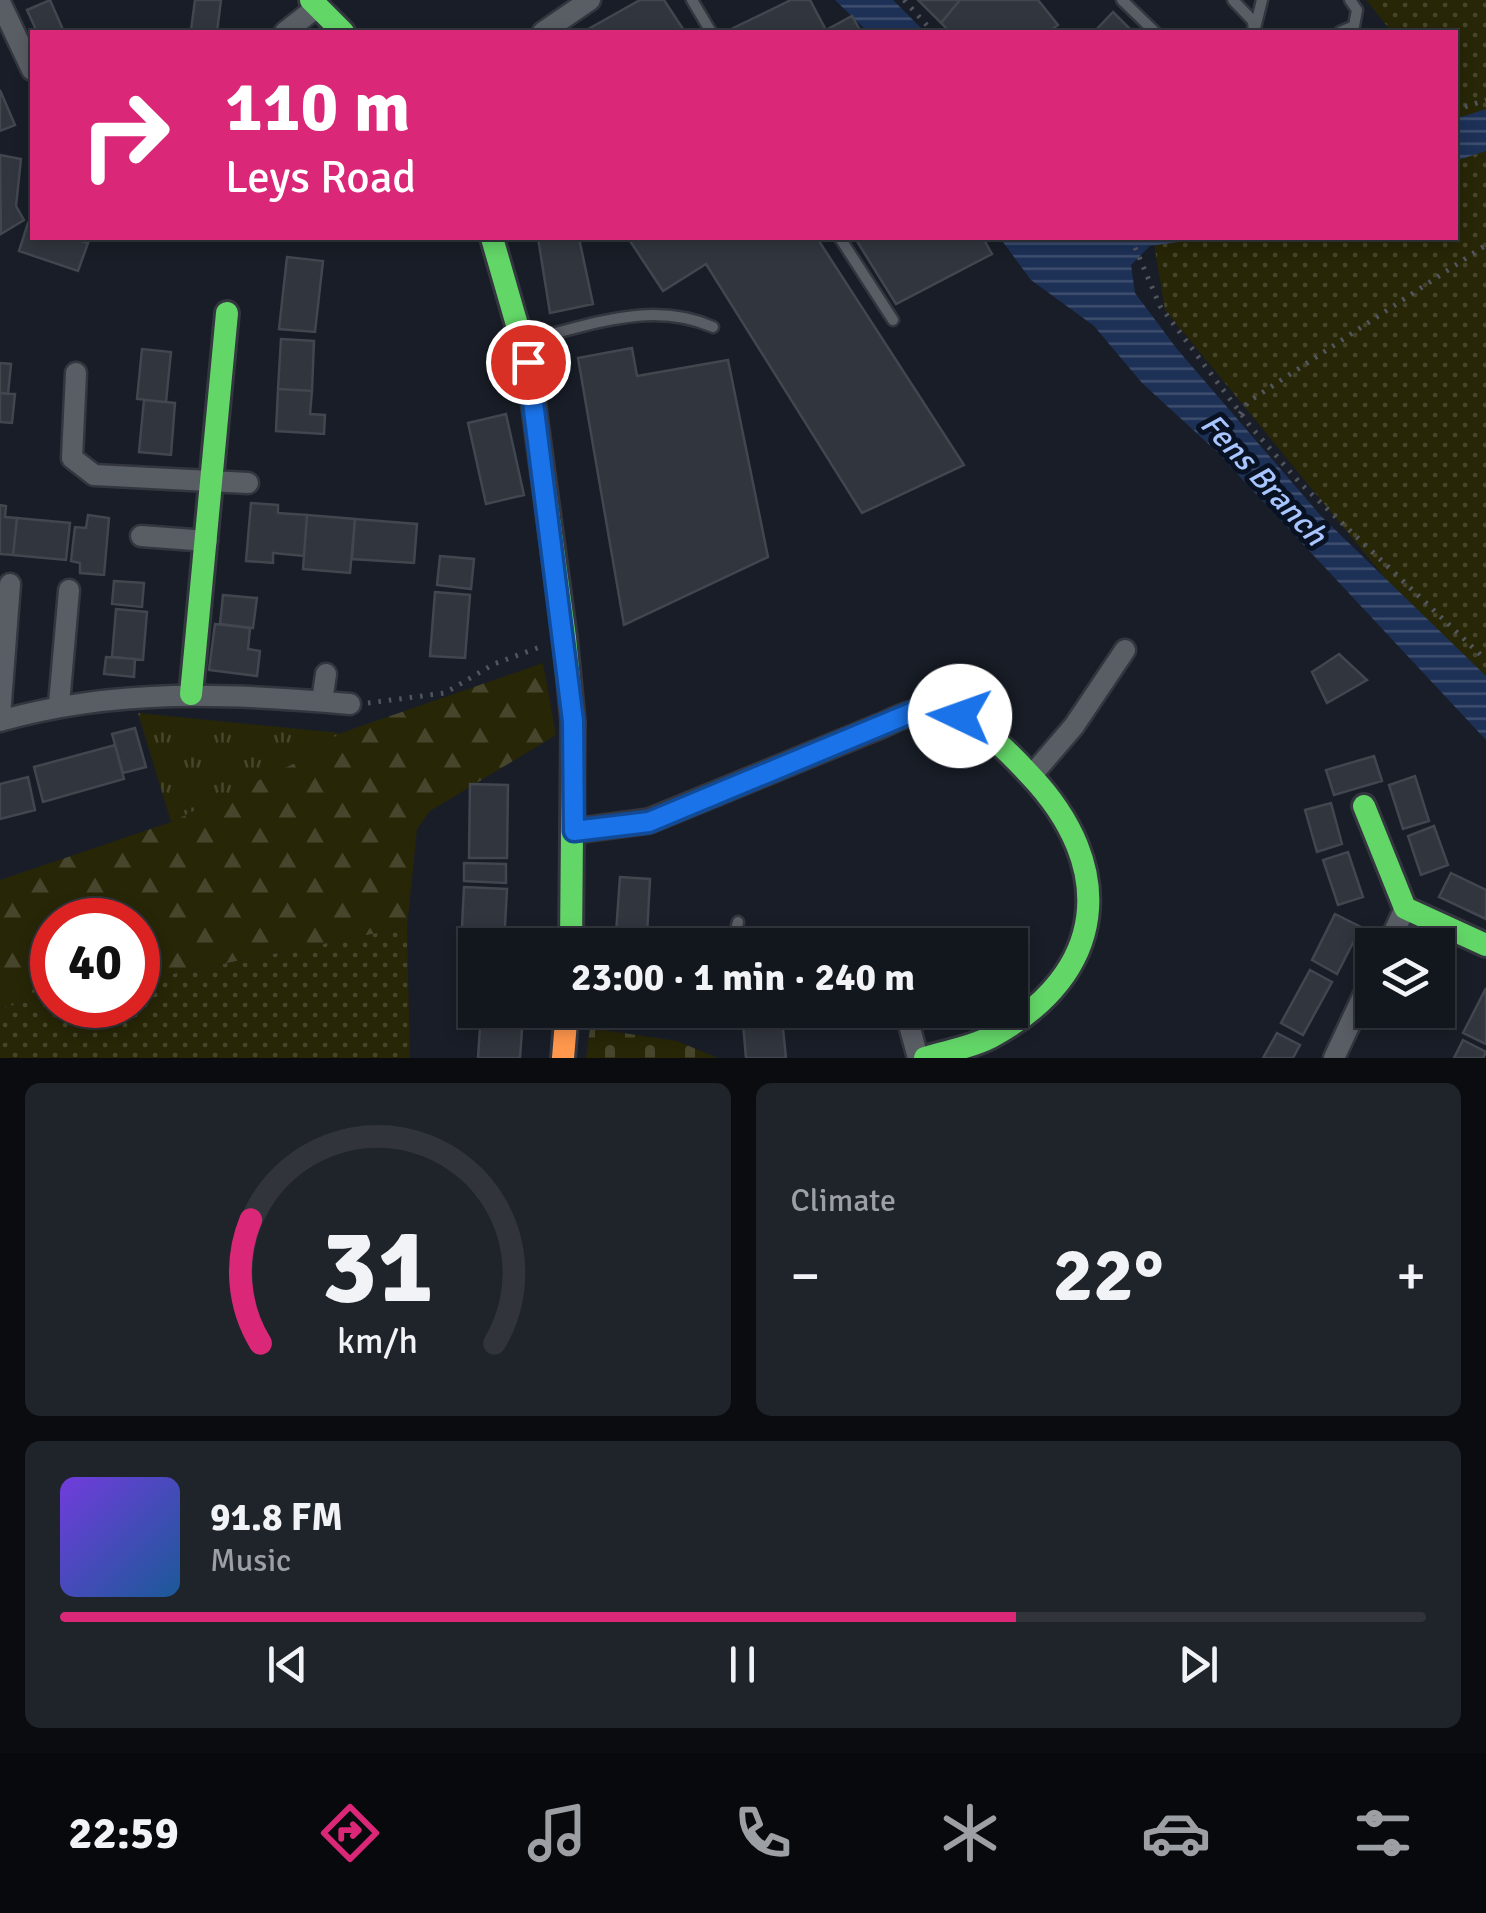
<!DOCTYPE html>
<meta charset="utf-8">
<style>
:root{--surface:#12161d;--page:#1f232a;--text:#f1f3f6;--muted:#9c9fa4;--line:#31353b;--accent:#db2777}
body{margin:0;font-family:Signika,sans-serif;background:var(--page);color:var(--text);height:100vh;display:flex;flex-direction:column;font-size:38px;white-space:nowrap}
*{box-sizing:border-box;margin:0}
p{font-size:32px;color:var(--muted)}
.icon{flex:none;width:55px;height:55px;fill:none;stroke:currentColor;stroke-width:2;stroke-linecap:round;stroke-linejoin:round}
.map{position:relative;height:1058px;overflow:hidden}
.drawer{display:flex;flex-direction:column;gap:25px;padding:25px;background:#0a0c10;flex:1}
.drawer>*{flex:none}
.hud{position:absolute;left:30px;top:30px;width:1428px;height:210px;border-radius:0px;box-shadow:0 5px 15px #0003,0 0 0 2px var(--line);background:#db2777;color:#fff;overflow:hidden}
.buttons{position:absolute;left:1355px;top:928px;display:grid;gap:20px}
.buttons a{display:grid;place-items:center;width:100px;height:100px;border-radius:0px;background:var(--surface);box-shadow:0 5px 15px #0003,0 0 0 2px var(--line);font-size:50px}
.speed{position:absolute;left:30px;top:898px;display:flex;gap:20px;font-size:50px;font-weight:700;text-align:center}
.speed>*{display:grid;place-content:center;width:130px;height:130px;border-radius:50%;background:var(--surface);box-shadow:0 5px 15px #0003,0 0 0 2px var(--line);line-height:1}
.speed .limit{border:15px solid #d22;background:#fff;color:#111}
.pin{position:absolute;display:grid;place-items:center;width:85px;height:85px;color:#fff;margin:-42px;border:5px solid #fff;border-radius:50%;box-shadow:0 2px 10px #0007}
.me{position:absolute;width:110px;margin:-55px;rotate:273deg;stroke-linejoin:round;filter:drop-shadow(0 0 8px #0008)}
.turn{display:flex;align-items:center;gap:35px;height:210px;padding:0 30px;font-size:45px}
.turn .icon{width:130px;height:130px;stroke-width:2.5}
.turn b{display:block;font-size:70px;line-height:85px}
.big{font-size:75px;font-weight:700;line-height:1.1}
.drawer .widget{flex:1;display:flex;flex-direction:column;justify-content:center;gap:15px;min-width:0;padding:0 35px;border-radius:15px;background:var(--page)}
.drawer .dial{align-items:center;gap:0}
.dial svg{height:260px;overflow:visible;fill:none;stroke:var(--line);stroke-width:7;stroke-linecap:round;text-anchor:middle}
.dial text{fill:var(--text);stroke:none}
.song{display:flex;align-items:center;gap:30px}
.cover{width:120px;height:120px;border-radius:15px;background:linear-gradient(135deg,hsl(260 70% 55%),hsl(210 70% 35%))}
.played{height:10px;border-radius:5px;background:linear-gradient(90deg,var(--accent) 70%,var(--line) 70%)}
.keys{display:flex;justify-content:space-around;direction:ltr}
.heat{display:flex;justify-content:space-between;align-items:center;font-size:55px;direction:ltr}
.drawer .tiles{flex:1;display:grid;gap:25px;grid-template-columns:1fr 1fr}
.widget:last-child{grid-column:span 2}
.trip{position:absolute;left:458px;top:928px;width:570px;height:100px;border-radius:0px;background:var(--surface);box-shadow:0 5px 15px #0003,0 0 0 2px var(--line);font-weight:700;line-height:100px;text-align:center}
.tab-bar{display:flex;height:160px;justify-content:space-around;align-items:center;background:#07090c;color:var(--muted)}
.tab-bar .icon{width:70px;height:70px}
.tab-bar .selected{color:var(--accent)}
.tab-bar b{font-size:45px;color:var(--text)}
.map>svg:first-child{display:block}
.grass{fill:url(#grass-tufts)}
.forest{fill:url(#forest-firs)}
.cemetery{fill:url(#cemetery-stones)}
.park{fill:url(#park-dots)}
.water{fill:url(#water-rules)}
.building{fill:#31353d;stroke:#41464f;stroke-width:2.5}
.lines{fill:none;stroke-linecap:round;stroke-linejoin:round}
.lane-casing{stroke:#33363e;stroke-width:15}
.street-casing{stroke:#33363e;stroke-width:25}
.fast-casing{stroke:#33363e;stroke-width:28}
.slow-casing{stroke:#33363e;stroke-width:28}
.jam-casing{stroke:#33363e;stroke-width:28}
.path{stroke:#52555d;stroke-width:5;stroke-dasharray:2.5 8;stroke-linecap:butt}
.lane{stroke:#595d64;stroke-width:10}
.street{stroke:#595d64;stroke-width:20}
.fast{stroke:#63d668;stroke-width:22}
.slow{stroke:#ff974d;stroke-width:22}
.jam{stroke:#b3261e;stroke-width:22}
.route-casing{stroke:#114b97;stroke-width:25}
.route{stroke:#1a73e8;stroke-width:18}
.labels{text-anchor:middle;stroke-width:10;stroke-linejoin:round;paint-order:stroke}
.water-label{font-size:32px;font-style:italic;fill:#a8c5fe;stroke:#091223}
</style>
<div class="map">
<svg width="1486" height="1058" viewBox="0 0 1486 1058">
<defs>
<pattern id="grass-tufts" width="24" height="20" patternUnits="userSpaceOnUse" patternTransform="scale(2.5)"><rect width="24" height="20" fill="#272607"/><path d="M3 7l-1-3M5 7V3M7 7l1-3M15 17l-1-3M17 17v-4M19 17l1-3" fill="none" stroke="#47462c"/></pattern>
<pattern id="forest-firs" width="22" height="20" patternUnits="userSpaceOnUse" patternTransform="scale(2.5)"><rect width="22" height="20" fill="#272607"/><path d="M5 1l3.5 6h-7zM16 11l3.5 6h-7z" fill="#47462c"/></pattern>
<pattern id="cemetery-stones" width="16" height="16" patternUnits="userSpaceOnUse" patternTransform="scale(2.5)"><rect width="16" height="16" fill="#272607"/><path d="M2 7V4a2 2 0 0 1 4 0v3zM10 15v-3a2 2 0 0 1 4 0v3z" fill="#47462c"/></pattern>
<pattern id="park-dots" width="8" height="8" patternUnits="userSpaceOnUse" patternTransform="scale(2.5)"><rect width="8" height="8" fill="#272607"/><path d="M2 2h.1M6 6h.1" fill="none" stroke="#47462c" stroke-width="1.8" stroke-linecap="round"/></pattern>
<pattern id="water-rules" width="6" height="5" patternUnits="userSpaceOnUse" patternTransform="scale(2.5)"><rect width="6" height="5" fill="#1d3056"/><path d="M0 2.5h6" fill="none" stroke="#3e4f6f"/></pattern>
</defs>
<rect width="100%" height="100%" fill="#181d27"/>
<path class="grass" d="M138,713L341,733L293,764L171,822Z"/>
<path class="forest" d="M543,663L556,735L430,811L417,829L407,927L138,981V920H52V997L0,1008V880L171,822L293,764L341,733Z"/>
<path class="cemetery" d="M590,1028L677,1041L718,1058H586Z"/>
<path class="park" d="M1366,0H1486V701L1165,310L1153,238H1455V32H1392Z
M407,927L410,1058H0V1008L52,997V1005H138V981Z"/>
<path class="water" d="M835,0H893L925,32H868Z
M1486,109V151L1455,161V119Z
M1000,238H1206L1150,246L1131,265L1135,293L1177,349L1321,516L1486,676V740L1215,450L1142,383L1094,326L1031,280Z"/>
<path class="building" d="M50,0L64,32H37L27,10Z
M195,0H221L217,32L191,30Z
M640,0H664L685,32H583Z
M791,0H810L826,30L852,16L861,32L727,31Z
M918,0H960L941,23Z
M960,0H1038L1058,25L1048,32H950L941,23Z
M1113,12L1133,32H1094Z
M0,90L15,125L0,131Z
M0,155L21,159L16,206L24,220L1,234Z
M28,223L32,224V238H72L88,243L78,271L19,251Z
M538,238H579L593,304L550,313Z
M628,238H817L964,465L862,513L706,264L663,291Z
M855,238H983L992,254L896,304Z
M287,257L323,261L315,332L279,329Z
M281,339L314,341L312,391L278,389Z
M632,348L637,376L728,360L768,557L624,625L578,358Z
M142,349L171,352L166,402L137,399Z
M0,363L11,364L8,394L0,393Z
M278,389L312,391L310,414L325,415L324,434L276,431Z
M0,393L15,394L12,423L0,422Z
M144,400L175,403L171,455L139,452Z
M506,414L524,495L486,504L468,423Z
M251,503L278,505V513L307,515L304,556L273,553V563L246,561Z
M0,505L6,506L5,517L17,518L13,555L0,554Z
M88,515L109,518L104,575L80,573V563L71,561L75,527L86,528Z
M307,515L355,519L350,573L303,569Z
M17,518L70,523L66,560L13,555Z
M355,519L417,524L414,563L352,559Z
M440,556L474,559L471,589L437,585Z
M114,581L144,583L142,607L112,604Z
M435,592L470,595L465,658L430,656Z
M223,595L257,598L253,628L220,624Z
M116,609L147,612L143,660L112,657Z
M215,624L250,628L248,649L260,651L257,676L209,670Z
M1339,654L1367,680L1327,703L1312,672Z
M106,657L135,659L134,677L104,674Z
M135,728L146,767L123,773L112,734Z
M115,745L124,779L43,802L34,767Z
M1374,756L1382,781L1334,795L1326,770Z
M1415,776L1429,821L1403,829L1389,785Z
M28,777L35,810L0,819V784Z
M470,784L508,785L507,858H469Z
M1331,803L1342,844L1317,852L1305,810Z
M1434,826L1448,865L1421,875L1408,836Z
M1348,852L1363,897L1338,905L1323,860Z
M464,863L506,864V883L464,881Z
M1451,873L1486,890V919L1439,897Z
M620,877L650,879L647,935L616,933Z
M464,887L507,889L504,945H475V986H459Z
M1335,914L1361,927L1337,974L1312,960Z
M1310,970L1332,982L1303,1035L1281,1023Z
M1486,988V1044L1463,1033Z
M481,1012L523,1015L520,1058H478Z
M782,1019L786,1058H746L743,1023Z
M1277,1033L1300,1045L1293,1058H1263Z
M1463,1040L1486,1052L1483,1058H1454Z"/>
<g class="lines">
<g class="lane-casing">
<path id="lane" d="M692,0L711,32
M1122,0L1155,32
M1233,0L1253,21L1254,32
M1255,28L1262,0
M1340,32L1354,26L1357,10L1350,0
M840,238L893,320
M523,341C588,327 649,299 713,327
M732,945L738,922
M657,1010H672"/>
</g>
<g class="street-casing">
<path id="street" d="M0,2L32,70
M285,32L317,7
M543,32L590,0
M76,373L72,458L94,475L248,483
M141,536L207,541
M322,701L326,674
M59,704L69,590
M0,716L10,584
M0,721C116,688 231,693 350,704
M1032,775L1074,726L1125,650
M1388,945L1405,908
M905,1010L918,1058
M1334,1058L1372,977"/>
</g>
<g class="fast-casing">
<path id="fast" d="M311,0L343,32
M492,238L528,363L565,638L573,721L571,945
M191,694L227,313
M878,727C897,719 915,708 936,711C974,716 1004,747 1029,774C1118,867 1108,974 991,1037C970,1048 947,1051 925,1058
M1364,806L1405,908L1486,945"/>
</g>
<g class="slow-casing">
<path id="slow" d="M563,1058L567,1010"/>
</g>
<g class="jam-casing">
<path id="jam" d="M574,831L649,821L878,727"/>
</g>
<path class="path" d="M904,0L933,32
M1455,110L1486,100
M1131,238L1160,306L1251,427L1300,483L1486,660
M1240,414L1248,402L1486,245
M368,703L445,693L494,664L540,647"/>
<use href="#lane" class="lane"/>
<use href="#street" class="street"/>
<use href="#fast" class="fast"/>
<use href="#slow" class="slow"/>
<use href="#jam" class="jam"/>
</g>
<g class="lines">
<g class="route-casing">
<path id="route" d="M528,362L573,721L574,831L649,822L918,710H939L960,716"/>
</g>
<use href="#route" class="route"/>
</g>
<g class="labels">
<g class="water-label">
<text transform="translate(1264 479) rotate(47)" y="11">Fens Branch</text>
</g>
</g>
</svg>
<div class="buttons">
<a><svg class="icon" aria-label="layers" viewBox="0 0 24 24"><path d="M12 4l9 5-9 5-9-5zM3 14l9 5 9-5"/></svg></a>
</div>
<div class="speed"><div class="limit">40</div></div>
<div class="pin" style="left:528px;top:362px;background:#d93025"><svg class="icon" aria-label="arrive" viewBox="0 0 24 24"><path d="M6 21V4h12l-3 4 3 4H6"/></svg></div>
<svg class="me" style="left:960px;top:716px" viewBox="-20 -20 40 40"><circle r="19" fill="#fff"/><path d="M0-13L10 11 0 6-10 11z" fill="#1a73e8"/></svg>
<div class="trip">23:00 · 1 min · 240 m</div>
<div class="hud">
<div class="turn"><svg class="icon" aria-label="right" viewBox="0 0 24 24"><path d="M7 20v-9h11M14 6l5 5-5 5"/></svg><div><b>110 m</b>Leys Road</div></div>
</div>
</div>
<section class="drawer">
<div class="tiles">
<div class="widget dial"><svg viewBox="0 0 100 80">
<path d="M14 69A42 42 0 1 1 86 69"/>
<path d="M14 69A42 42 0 0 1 11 31" stroke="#db2777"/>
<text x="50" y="56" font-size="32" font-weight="700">31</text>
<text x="50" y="72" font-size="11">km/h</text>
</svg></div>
<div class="widget"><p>Climate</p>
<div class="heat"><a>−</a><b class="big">22°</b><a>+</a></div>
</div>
<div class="widget">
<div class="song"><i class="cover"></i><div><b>91.8 FM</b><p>Music</p></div></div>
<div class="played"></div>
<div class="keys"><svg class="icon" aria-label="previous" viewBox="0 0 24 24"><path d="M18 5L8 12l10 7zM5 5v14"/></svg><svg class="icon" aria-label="pause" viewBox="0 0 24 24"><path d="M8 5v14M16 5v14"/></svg><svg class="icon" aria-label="next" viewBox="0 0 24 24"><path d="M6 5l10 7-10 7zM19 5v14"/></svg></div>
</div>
</div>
</section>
<nav class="tab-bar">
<b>22:59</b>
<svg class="icon selected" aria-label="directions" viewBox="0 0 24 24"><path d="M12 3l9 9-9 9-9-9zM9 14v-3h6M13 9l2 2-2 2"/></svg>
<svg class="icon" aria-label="music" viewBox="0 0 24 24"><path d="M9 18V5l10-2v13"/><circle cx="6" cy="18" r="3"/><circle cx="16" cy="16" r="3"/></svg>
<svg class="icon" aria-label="phone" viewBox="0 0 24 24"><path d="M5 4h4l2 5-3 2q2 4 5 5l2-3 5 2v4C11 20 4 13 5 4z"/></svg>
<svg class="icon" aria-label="climate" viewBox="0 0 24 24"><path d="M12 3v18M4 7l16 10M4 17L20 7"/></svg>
<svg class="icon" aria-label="car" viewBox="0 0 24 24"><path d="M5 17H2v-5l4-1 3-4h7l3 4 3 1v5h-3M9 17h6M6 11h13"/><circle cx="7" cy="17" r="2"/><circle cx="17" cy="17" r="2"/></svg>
<svg class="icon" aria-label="filters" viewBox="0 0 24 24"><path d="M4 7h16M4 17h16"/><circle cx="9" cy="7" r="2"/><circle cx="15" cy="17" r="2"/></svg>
</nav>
